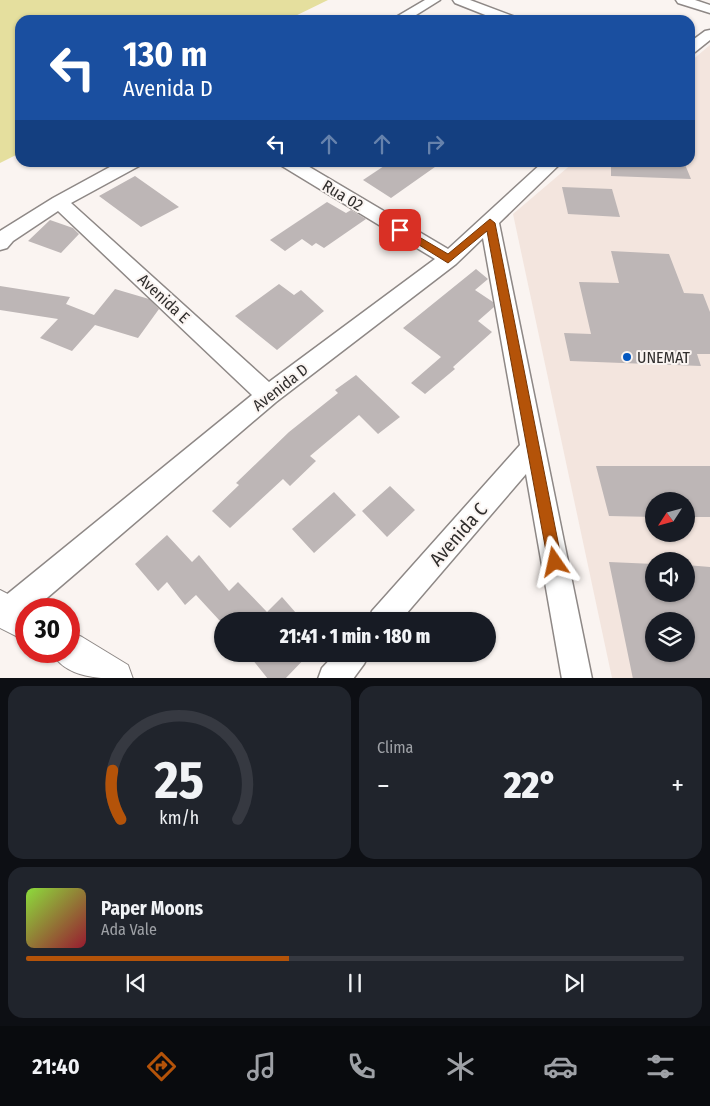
<!DOCTYPE html>
<html lang="pt">
<meta charset="utf-8">
<style>
:root{--surface:#171b24;--page:#20242c;--text:#f1f3f6;--muted:#9ea1a6;--line:#363941;--accent:#b45309}
body{margin:0;font-family:"Fira Sans Condensed",sans-serif;background:var(--page);color:var(--text);height:100vh;display:flex;flex-direction:column;font-size:19px;white-space:nowrap}
*{box-sizing:border-box;margin:0}
p{font-size:16px;color:var(--muted)}
.icon{flex:none;width:28px;height:28px;fill:none;stroke:currentColor;stroke-width:2;stroke-linecap:round;stroke-linejoin:round}
.map{position:relative;height:678px;overflow:hidden}
.drawer{display:flex;flex-direction:column;gap:8px;padding:8px;background:#0d0f14;flex:1}
.drawer>*{flex:none}
.hud{position:absolute;left:15px;top:15px;width:680px;height:152px;border-radius:15px;box-shadow:0 1px 4px #0004;background:#1a4fa0;color:#fff;overflow:hidden}
.needle{width:32px;rotate:234deg}
.controls{position:absolute;left:645px;top:492px;display:grid;gap:10px}
.controls a{display:grid;place-items:center;width:50px;height:50px;border-radius:50%;background:var(--surface);box-shadow:0 1px 4px #0004;font-size:25px}
.speed{position:absolute;left:15px;top:598px;display:flex;gap:10px;font-size:25px;font-weight:700;text-align:center}
.speed>*{display:grid;place-content:center;width:65px;height:65px;border-radius:50%;background:var(--surface);box-shadow:0 1px 4px #0004;line-height:1}
.speed .limit{border:8px solid #d22;background:#fff;color:#111}
.pin{position:absolute;display:grid;place-items:center;width:42px;height:42px;color:#fff;margin:-21px;border-radius:10px;box-shadow:0 2px 8px #0006}
.me{position:absolute;width:55px;margin:-28px;rotate:349deg;stroke-linejoin:round;filter:drop-shadow(0 0 4px #0008)}
.turn{display:flex;align-items:center;gap:18px;height:105px;padding:0 25px;font-size:22px}
.turn .icon{width:65px;height:65px;stroke-width:2.5}
.turn b{display:block;font-size:35px;line-height:42px}
.lanes{display:flex;align-items:center;height:48px;padding:0 25px;background:#0003;justify-content:center;gap:25px;direction:ltr}
.lanes .off{opacity:.35}
.big{font-size:38px;font-weight:800;line-height:1.1}
.drawer .tile{flex:1;display:flex;flex-direction:column;justify-content:center;gap:8px;min-width:0;padding:0 18px;border-radius:15px;background:var(--page)}
.drawer .dial{align-items:center;gap:0}
.dial svg{height:130px;overflow:visible;fill:none;stroke:var(--line);stroke-width:7;stroke-linecap:round;text-anchor:middle}
.dial text{fill:var(--text);stroke:none}
.song{display:flex;align-items:center;gap:15px}
.cover{width:60px;height:60px;border-radius:8px;background:linear-gradient(135deg,hsl(90 70% 55%),hsl(350 70% 35%))}
.played{height:5px;border-radius:2px;background:linear-gradient(90deg,var(--accent) 40%,var(--line) 40%)}
.keys{display:flex;justify-content:space-around;direction:ltr}
.heat{display:flex;justify-content:space-between;align-items:center;font-size:28px;direction:ltr}
.drawer .tiles{flex:1;display:grid;gap:8px;grid-template-columns:1fr 1fr}
.tile:last-child{grid-column:span 2}
.trip{position:absolute;left:214px;top:612px;width:282px;height:50px;border-radius:25px;background:var(--surface);box-shadow:0 1px 4px #0004;font-weight:800;line-height:50px;text-align:center}
.menu{display:flex;height:80px;justify-content:space-around;align-items:center;background:#090b0e;color:var(--muted)}
.menu .icon{width:35px;height:35px}
.menu .active{color:var(--accent)}
.menu b{font-size:22px;color:var(--text)}
.map>svg:first-child{display:block}
.built{fill:#f3e5de;fill-rule:evenodd}
.green{fill:#e5df9e}
.building{fill:#bdb6b6;fill-rule:evenodd}
.lines{fill:none;stroke-linecap:round;stroke-linejoin:round}
.minor-casing{stroke:#8e8886;stroke-width:3}
.secondary-casing{stroke:#8e8886;stroke-width:2}
.minor{fill:#fff;fill-rule:evenodd}
.secondary{fill:#fff;fill-rule:evenodd}
.route{fill:#b45309;stroke:#753606}
.poi-dot{fill:#0256c0;stroke:#faf4f1;stroke-width:2}
.labels{text-anchor:middle;stroke-width:4;stroke-linejoin:round;paint-order:stroke}
.street-label{font-size:16px;fill:#302e2d;stroke:#faf4f1}
.poi-label{font-size:16px;fill:#302e2d;stroke:#faf4f1;text-anchor:start}
.near-street-label{font-size:19px;fill:#302e2d;stroke:#faf4f1}
</style>
<div class="map">
<svg width="710" height="679" viewBox="0 0 710 679">
<rect width="100%" height="100%" fill="#faf4f1"/>
<path class="built" d="M710,45V678H612L513,214L573,163L690,162V62ZM654,501H686V534H654ZM654,561H686V594H654ZM654,621H686V654H654Z"/>
<path class="green" d="M0,0H328L287,20H20V153L0,163Z"/>
<path class="building" d="M390,162H442L391,198L363,180Z
M611,162H684L691,179L611,176Z
M135,176L179,207L141,227L99,196Z
M562,187L612,189L620,217L568,214Z
M327,202L346,213L351,210L366,219L324,248L316,243L312,246L302,239L285,251L270,240Z
M50,220L73,228L79,234L61,253L28,241Z
M611,251L669,254L684,293L703,294L710,312V354H697L701,366L570,361L564,333L591,334L579,282L619,283Z
M476,269L488,279L475,290L493,302L494,307L478,321L492,332L453,367L455,369L425,394L411,383L441,357L403,328Z
M279,284L294,295L301,290L324,311L277,350L235,316Z
M0,286L70,297L66,304L94,315L115,289L149,299L159,309L138,338L95,325L72,351L40,338L58,319L0,310Z
M356,375L400,417L378,434L359,415L310,456L316,461L290,486L283,479L230,528L212,511L239,485L236,483L289,432L338,393L335,390Z
M596,466H710V517H686V501H654V517L609,516Z
M390,486L415,510L387,537L362,511Z
M334,492L356,515L314,553L292,529Z
M167,535L192,562L199,555L229,591L238,582L267,612L282,597L303,621H220L196,595L185,605L167,582L158,591L135,564Z
M609,562L654,564V594H686V565L710,567V679H633ZM654,621H686V654H654Z
M248,654H309L285,679H268Z"/>
<g class="lines">
<g class="minor-casing">
<path id="minor" d="M425,0H440L408,20H391Z
M453,0H470L515,17L517,20H498L455,3Z
M676,0H695L710,5V13L678,3Z
M710,30V40L695,52L690,53V42L705,31Z
M119,162H141L139,166L71,203L269,382L435,259L282,166L280,162H301L448,249L543,162H562L499,223L592,679H562L526,474L400,621H368L372,611L520,445L483,238L456,264L276,402L34,609H26V615L18,622L8,626L0,623V600L252,395L58,211L13,241L7,248L0,250V231L53,198Z
M335,654H369L364,664L353,679H318L322,668Z"/>
</g>
<g class="secondary-casing">
<path id="secondary" d="M0,590L37,609H26V641L0,628Z
M69,631L82,637L128,665L133,679C101,679 65,679 51,651H69Z"/>
</g>
<use href="#minor" class="minor"/>
<use href="#secondary" class="secondary"/>
</g>
<path class="route" d="M490,219L495,223L562,562L560,568L555,570L550,568L548,562L487,231L448,263L395,230L397,228H404L448,254Z"/>
<circle class="poi-dot" cx="627" cy="357" r="5"/>
<g class="labels">
<g class="street-label">
<text transform="translate(343 195) rotate(31)" y="6">Rua 02</text>
<text transform="translate(164 298) rotate(43)" y="6">Avenida E</text>
<text transform="translate(280 387) rotate(-38)" y="6">Avenida D</text>
</g>
<g class="poi-label">
<text x="637" y="363">UNEMAT</text>
</g>
<g class="near-street-label">
<text transform="translate(458 534) rotate(-49)" y="7">Avenida C</text>
</g>
</g>
</svg>
<div class="controls">
<a><svg class="needle" viewBox="-14 -14 28 28"><path d="M0-13l5 13h-10z" fill="#e53935"/><path d="M0 13l5-13h-10z" fill="#9ea1a6"/></svg></a>
<a><svg class="icon" aria-label="sound" viewBox="0 0 24 24"><path d="M4 9h4l5-4v14l-5-4H4zM17 9q2 3 0 6"/></svg></a>
<a><svg class="icon" aria-label="layers" viewBox="0 0 24 24"><path d="M12 4l9 5-9 5-9-5zM3 14l9 5 9-5"/></svg></a>
</div>
<div class="speed"><div class="limit">30</div></div>
<div class="pin" style="left:400px;top:230px;background:#d93025"><svg class="icon" aria-label="arrive" viewBox="0 0 24 24"><path d="M6 21V4h12l-3 4 3 4H6"/></svg></div>
<svg class="me" style="left:555px;top:562px" viewBox="-20 -20 40 40"><path d="M0-17L14 15 0 8-14 15z" fill="#b45309" stroke="#fff" stroke-width="4"/></svg>
<div class="trip">21:41 · 1 min · 180 m</div>
<div class="hud">
<div class="turn"><svg class="icon" aria-label="left" viewBox="0 0 24 24"><path d="M17 20v-9H6M10 6l-5 5 5 5"/></svg><div><b>130 m</b>Avenida D</div></div>
<div class="lanes"><svg class="icon" aria-label="left" viewBox="0 0 24 24"><path d="M17 20v-9H6M10 6l-5 5 5 5"/></svg><svg class="icon off" aria-label="ahead" viewBox="0 0 24 24"><path d="M12 20V5M6 11l6-6 6 6"/></svg><svg class="icon off" aria-label="ahead" viewBox="0 0 24 24"><path d="M12 20V5M6 11l6-6 6 6"/></svg><svg class="icon off" aria-label="right" viewBox="0 0 24 24"><path d="M7 20v-9h11M14 6l5 5-5 5"/></svg></div>
</div>
</div>
<section class="drawer">
<div class="tiles">
<div class="tile dial"><svg viewBox="0 0 100 80">
<path d="M14 69A42 42 0 1 1 86 69"/>
<path d="M14 69A42 42 0 0 1 9 39" stroke="#b45309"/>
<text x="50" y="56" font-size="32" font-weight="700">25</text>
<text x="50" y="72" font-size="11">km/h</text>
</svg></div>
<div class="tile"><p>Clima</p>
<div class="heat"><a>−</a><b class="big">22°</b><a>+</a></div>
</div>
<div class="tile">
<div class="song"><i class="cover"></i><div><b>Paper Moons</b><p>Ada Vale</p></div></div>
<div class="played"></div>
<div class="keys"><svg class="icon" aria-label="previous" viewBox="0 0 24 24"><path d="M18 5L8 12l10 7zM5 5v14"/></svg><svg class="icon" aria-label="pause" viewBox="0 0 24 24"><path d="M8 5v14M16 5v14"/></svg><svg class="icon" aria-label="next" viewBox="0 0 24 24"><path d="M6 5l10 7-10 7zM19 5v14"/></svg></div>
</div>
</div>
</section>
<nav class="menu">
<b>21:40</b>
<svg class="icon active" aria-label="directions" viewBox="0 0 24 24"><path d="M12 3l9 9-9 9-9-9zM9 14v-3h6M13 9l2 2-2 2"/></svg>
<svg class="icon" aria-label="music" viewBox="0 0 24 24"><path d="M9 18V5l10-2v13"/><circle cx="6" cy="18" r="3"/><circle cx="16" cy="16" r="3"/></svg>
<svg class="icon" aria-label="phone" viewBox="0 0 24 24"><path d="M5 4h4l2 5-3 2q2 4 5 5l2-3 5 2v4C11 20 4 13 5 4z"/></svg>
<svg class="icon" aria-label="climate" viewBox="0 0 24 24"><path d="M12 3v18M4 7l16 10M4 17L20 7"/></svg>
<svg class="icon" aria-label="car" viewBox="0 0 24 24"><path d="M5 17H2v-5l4-1 3-4h7l3 4 3 1v5h-3M9 17h6M6 11h13"/><circle cx="7" cy="17" r="2"/><circle cx="17" cy="17" r="2"/></svg>
<svg class="icon" aria-label="filters" viewBox="0 0 24 24"><path d="M4 7h16M4 17h16"/><circle cx="9" cy="7" r="2"/><circle cx="15" cy="17" r="2"/></svg>
</nav>
